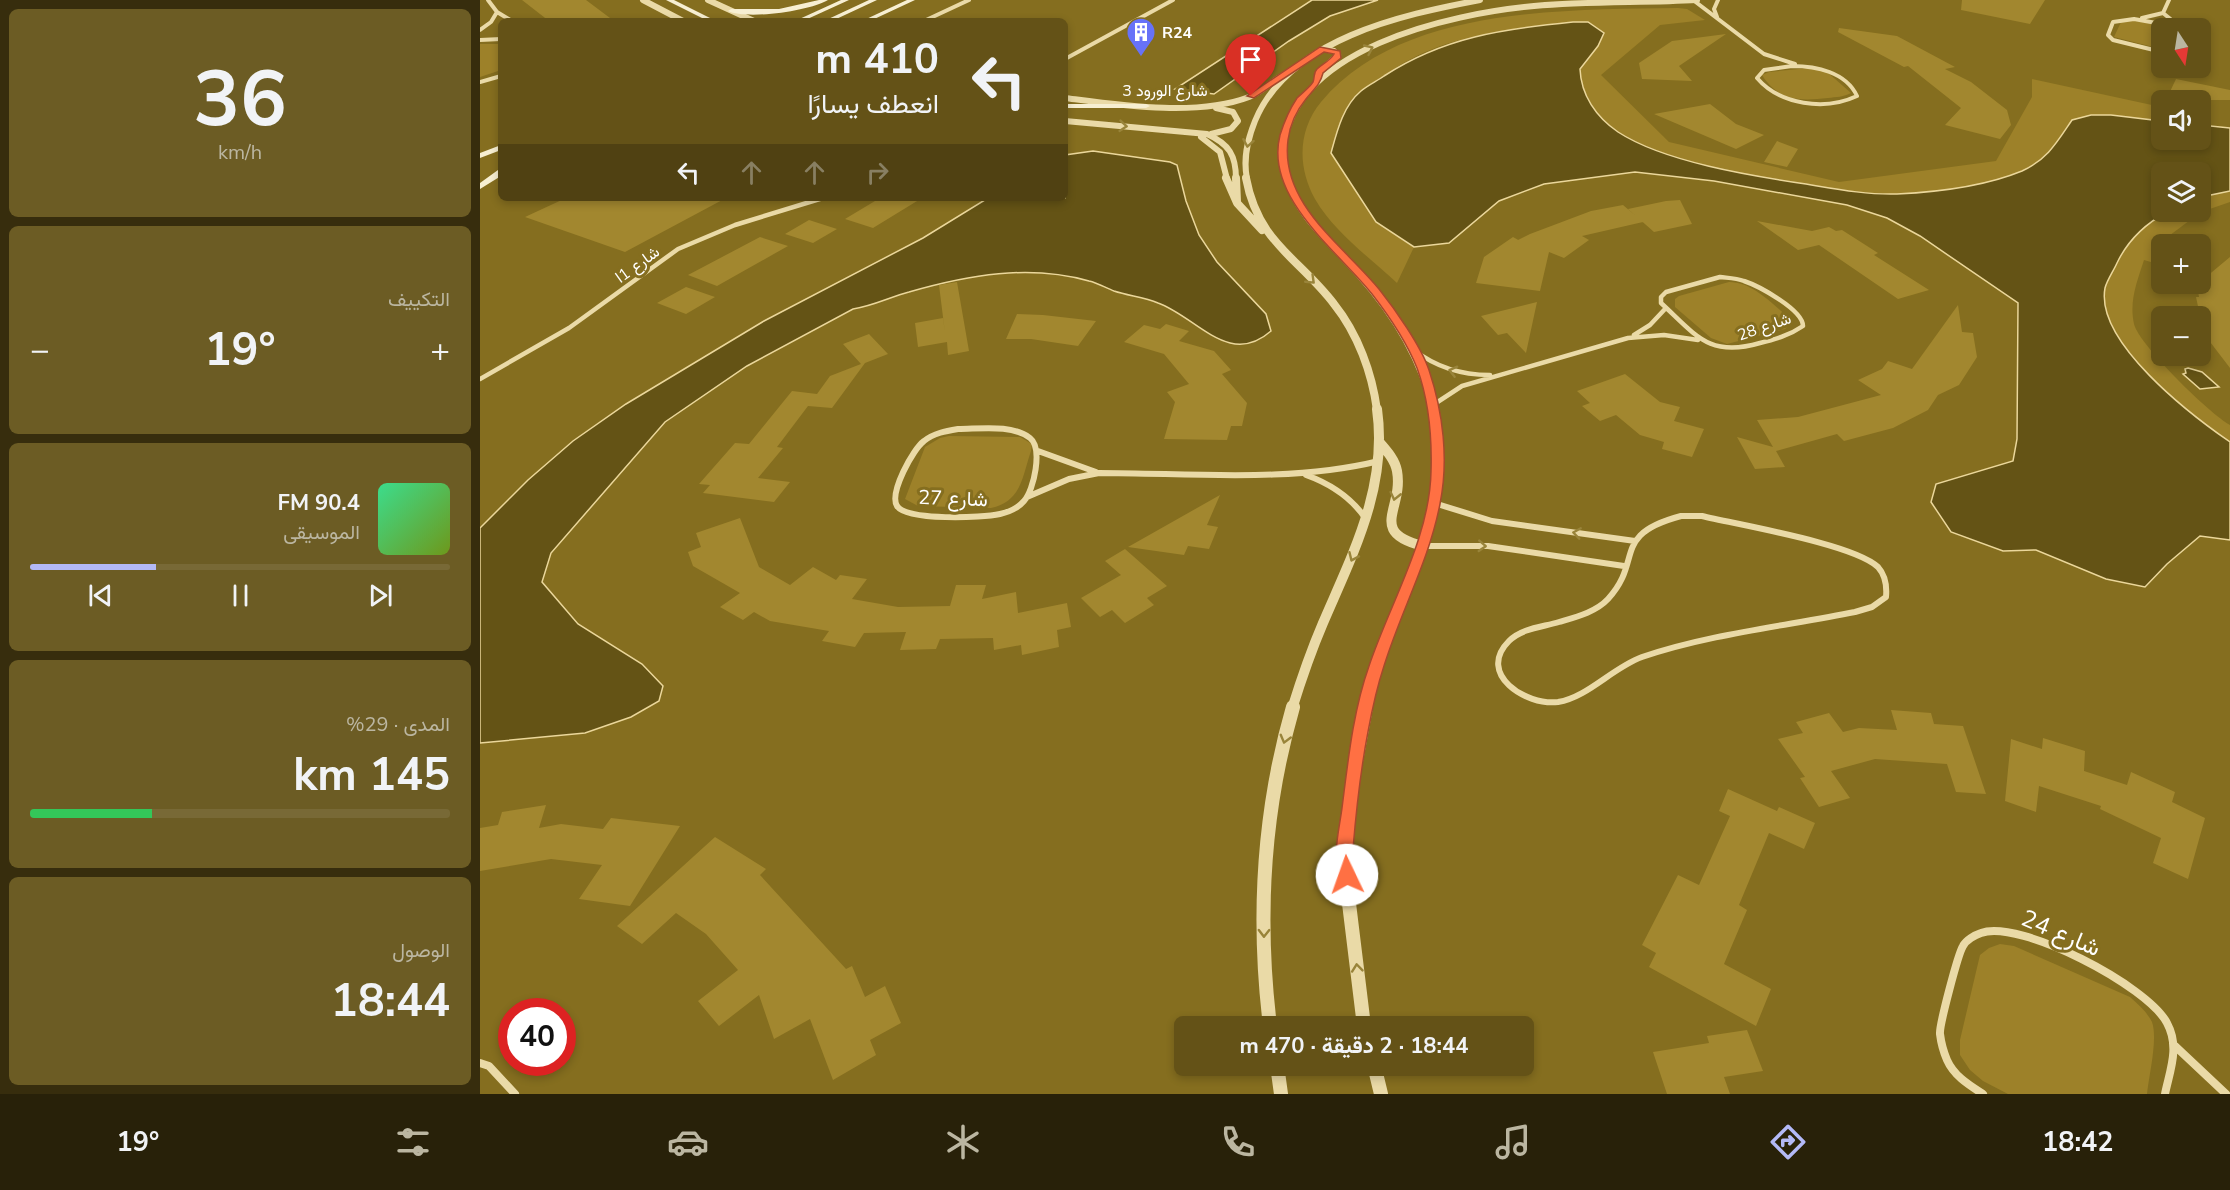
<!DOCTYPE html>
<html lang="ar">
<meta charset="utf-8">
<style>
:root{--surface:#645217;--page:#6c5c24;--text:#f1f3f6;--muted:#bbb6a1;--line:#786936;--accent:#b3b9f7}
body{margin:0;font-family:"Nunito Sans",Vazirmatn,sans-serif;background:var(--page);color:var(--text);direction:rtl;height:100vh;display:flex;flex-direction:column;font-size:22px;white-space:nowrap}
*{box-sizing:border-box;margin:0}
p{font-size:20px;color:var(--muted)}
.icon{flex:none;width:33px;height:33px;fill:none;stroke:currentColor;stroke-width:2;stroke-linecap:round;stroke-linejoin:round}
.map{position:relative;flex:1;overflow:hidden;direction:ltr}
.details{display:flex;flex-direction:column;gap:9px;padding:9px;background:#372d0d;width:480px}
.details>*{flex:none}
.guide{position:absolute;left:18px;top:18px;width:570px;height:183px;border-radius:9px;box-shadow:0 3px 9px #0003;direction:rtl;background:#645217;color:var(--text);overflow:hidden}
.needle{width:39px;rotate:168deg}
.controls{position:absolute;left:1671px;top:18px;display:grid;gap:12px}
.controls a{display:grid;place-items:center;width:60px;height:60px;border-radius:9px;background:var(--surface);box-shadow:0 3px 9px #0003;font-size:30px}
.speed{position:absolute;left:18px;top:998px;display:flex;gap:12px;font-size:30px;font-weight:700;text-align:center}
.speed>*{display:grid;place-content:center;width:78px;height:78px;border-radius:50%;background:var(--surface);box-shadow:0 3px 9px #0003;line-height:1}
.speed .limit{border:9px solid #d22;background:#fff;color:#111}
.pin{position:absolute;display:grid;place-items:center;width:51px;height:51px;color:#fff;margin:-62px -26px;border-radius:50% 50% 50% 0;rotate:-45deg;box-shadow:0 0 6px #0007}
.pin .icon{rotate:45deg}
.me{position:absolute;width:66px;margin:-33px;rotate:357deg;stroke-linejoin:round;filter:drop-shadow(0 0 4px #0008)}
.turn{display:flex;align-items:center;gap:21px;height:126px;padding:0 30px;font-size:27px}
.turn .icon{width:78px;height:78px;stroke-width:2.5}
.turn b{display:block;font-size:42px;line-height:51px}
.lanes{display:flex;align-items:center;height:57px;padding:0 30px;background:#0003;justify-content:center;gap:30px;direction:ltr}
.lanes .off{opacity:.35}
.big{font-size:45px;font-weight:700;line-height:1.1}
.details .card{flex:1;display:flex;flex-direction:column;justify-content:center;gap:9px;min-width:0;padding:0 21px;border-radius:9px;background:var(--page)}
.details .dial{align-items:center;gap:0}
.dial b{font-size:78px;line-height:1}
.song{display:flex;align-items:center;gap:18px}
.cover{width:72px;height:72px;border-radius:9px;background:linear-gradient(135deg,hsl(150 70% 55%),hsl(80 70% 35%))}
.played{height:6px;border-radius:3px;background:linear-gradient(90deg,var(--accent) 30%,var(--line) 30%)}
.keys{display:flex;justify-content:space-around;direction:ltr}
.heat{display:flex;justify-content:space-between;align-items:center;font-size:33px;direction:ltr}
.charge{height:9px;border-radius:4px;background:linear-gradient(90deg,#34c759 29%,var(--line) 0)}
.trip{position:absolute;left:694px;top:1016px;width:360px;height:60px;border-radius:9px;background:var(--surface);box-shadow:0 3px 9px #0003;font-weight:700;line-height:60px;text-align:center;direction:rtl}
.menu{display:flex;height:96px;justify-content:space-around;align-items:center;background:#282109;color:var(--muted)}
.menu .icon{width:42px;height:42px}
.menu .selected{color:var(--accent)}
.menu b{font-size:27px;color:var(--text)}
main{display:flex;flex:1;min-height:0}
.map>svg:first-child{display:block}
.green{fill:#9d8129}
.water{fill:#645315;stroke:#ebd79b;stroke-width:1.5}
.building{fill:#a2872f}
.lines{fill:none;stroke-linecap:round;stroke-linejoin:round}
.minor-far3{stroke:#eadaa7;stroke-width:4}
.minor-far2{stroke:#eadaa7;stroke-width:4.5}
.minor-far1{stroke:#eadaa7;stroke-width:6}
.minor{stroke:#eadaa7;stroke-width:8}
.tertiary-far3{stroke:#eadaa7;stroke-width:6}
.tertiary-far2{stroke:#eadaa7;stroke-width:8}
.tertiary-far1{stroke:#eadaa7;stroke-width:10}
.tertiary{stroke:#eadaa7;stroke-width:14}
.secondary{fill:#f7efd2;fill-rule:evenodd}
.oneway{stroke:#99843a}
.route{fill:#ff7043;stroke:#a6492c;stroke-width:1.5}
.labels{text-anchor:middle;stroke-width:6;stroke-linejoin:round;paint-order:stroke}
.far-poi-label{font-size:16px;font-weight:bold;fill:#fff;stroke:#856e1f;text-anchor:start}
.far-street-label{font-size:16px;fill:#fff;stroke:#856e1f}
.street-label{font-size:20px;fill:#fff;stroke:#856e1f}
.near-street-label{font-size:24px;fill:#fff;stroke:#856e1f}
</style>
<main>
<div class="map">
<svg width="1750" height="1094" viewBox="0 0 1750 1094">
<rect width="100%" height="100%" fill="#856e1f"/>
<path class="green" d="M1198,8L1207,9L1225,20L1180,25L1121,75L1189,142L1359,182L1516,161L1552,97V79L1681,107V121C1651,118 1622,112 1592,120C1577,142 1568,159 1542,171C1503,187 1459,192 1417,194C1387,195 1356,189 1326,184C1272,176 1184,162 1138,132C1116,117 1102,95 1100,69L1118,46L1093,22C1041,27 977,34 931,59C913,68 897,81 880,92L896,222L934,247L917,283C889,257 854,232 835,199C817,167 818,130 841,102C921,6 1084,10 1198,8Z
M1650,21H1656L1694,28H1682L1681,49L1634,37L1641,22Z
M0,44H21V70L0,77Z
M1329,68L1346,71L1371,93C1364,97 1356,97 1348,98C1321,101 1299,102 1282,75L1289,72Z
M1750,191V202L1721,212L1678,244L1681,245V265L1664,260C1657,282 1649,301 1654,324C1659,345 1730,414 1750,425V442C1712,416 1613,341 1625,287C1628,275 1639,257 1647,247C1656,234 1672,215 1688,212C1698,209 1710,212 1720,212L1721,197Z
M1249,282C1272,282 1290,302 1307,316L1311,320L1310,325L1305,329L1247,344L1231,338L1195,307V299L1199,296Z
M469,436L540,437L552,444L551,451C542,477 542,501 511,508L438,506L425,499L445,447L460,438Z
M1520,944L1534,946L1650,997C1658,1004 1667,1012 1672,1022C1678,1039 1669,1075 1667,1094H1528L1503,1081L1490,1070L1480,1055V1040L1500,955L1509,948Z"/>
<path class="water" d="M832,0H898L850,16L809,41L734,94L695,89Z
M1093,22H1108L1124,33L1118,46L1100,69C1101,95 1116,117 1138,132C1184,162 1272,176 1326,184C1356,189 1387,195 1417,194C1459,192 1503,187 1542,171C1568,159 1577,142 1592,120L1611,115H1631L1681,121L1682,140H1720L1721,125L1750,128V191L1721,197L1720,172H1682V212H1687C1665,224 1648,240 1637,263C1634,270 1627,280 1625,288C1615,342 1711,415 1750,442V540L1720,536L1687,564L1665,587L1626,579L1556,550L1523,551L1471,532L1451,502L1456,484L1533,461L1537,439L1538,303L1440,236L1407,218L1367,205L1234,181L1155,172L1064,184L1019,201L969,243L934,247L896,222L851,153C857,131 863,106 881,91C888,85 897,81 904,76C964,37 1023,29 1093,22Z
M613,151L690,162L697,165L706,201L719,235L737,262L786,314L791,331C749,368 717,317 678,303C664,297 649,296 634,291C626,288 618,283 609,281C549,264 488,275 429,292C410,297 393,306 373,309L267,366L185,422L71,553L62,582L98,624L162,664L183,686L179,701L151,717L105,733L0,743V528L48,480L93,441L146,404L284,321L443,238L508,198H585V155Z
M1708,368L1722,372L1739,387L1720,389L1703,374L1706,373L1705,369Z"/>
<path class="building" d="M42,0H106L134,21H69Z
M1482,0H1565L1550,24L1481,10Z
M1359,28L1417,36L1475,67L1465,69L1491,82L1527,110L1531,125L1520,139L1465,125L1481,108L1428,66L1424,67L1358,32Z
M1246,34L1199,66L1212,81L1162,79L1159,63L1192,41Z
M1696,79L1750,90V100H1686Z
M1230,104L1256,124L1284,135L1256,149L1174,114Z
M1297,141L1318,149L1307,167L1284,162Z
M86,198H246L145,252L45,217Z
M400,198H442L393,228L365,219Z
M1200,200L1212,224L1174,232L1148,209L1186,201Z
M1143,205L1163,222L1102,236L1109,240L1084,258L1069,252L1060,291L996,283L1004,257L1033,237L1040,241L1038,240L1050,234L1111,211Z
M329,220L357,229L333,243L305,234Z
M1277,221L1332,231L1349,227L1356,231L1362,230L1398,253L1394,255L1449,290L1418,299L1339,245L1318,250Z
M280,237L308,246L237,286L208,275Z
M1750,257V368L1724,334L1716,297H1719L1717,285H1720V282Z
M477,282L489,351L468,355L467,342L438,347L435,323L463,318L465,333L459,285Z
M206,287L235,297L206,314L177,303Z
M1057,302L1046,353L1027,333L1018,335L1001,316Z
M1478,305L1482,332L1493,333L1497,357L1479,385L1458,395L1448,410L1413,428L1364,441L1357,434L1296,451L1305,467L1275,469L1257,437L1293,447L1277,420L1318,417L1401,395L1378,380L1402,369L1408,361L1432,369Z
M537,314L563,315L616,321L598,346L551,339H526Z
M686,324L709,331L699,341L734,351L751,370L742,374L767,403L762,426H751L747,440L684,439L695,402L687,392L709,384L684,354L644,342L664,325L680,329Z
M389,334L408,354L385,363L352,408L328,406L297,447L303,448L278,478L310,482L294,502L223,493L230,485L219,484L255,443L269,444L312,391L337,394L350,376L381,364L363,344Z
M1145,374L1180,402L1200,407L1194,421L1224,429L1212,457L1182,449L1184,442L1160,435L1136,415L1120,421L1102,406L1110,403L1097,391Z
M740,495L727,525L738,527L729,549L708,546L704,555L648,547Z
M260,518L279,567L310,585L333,567L356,580L360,575L387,579L372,599L418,607L470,606L476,585H506L502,599L536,592L538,613L587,603L591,627L577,630L579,647L542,655L541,645L514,650L513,638L460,639L456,649L420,650L426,632L384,633L375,647L342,641L349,631L290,621L274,612L263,620L240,607L260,593L213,566L208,552L221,547L216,533Z
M645,549L687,586L667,598L674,605L645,623L632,610L620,617L601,598L641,575L625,561Z
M1411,710L1451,713L1454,724L1483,726L1506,794L1476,792L1467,764L1395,759L1351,771L1370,798L1339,807L1320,778L1325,777L1298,739L1323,733L1316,722L1349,713L1363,732L1379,728L1417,730Z
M1563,738L1605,751L1604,771L1647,785L1651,772L1695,792L1692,802L1725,818L1708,879L1673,863L1681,838L1620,809L1621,806L1559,786L1556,812L1525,801L1531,739L1562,749Z
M1248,789L1297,811L1299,807L1335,823L1324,849L1289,833L1259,905L1267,910L1244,964L1291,989L1276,1026L1169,967L1176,953L1162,945L1198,875L1219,885L1250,816L1239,811Z
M66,805L59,828L81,824L123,829L131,818L200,826L150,906L99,899L122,865L71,859L0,871V828L18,825L22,812Z
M235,837L286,869L280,875L366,969L372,966L385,997L405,986L421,1023L390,1040L396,1055L353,1080L330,1019L294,1039L279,995L239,1026L218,1001L258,970L226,934L196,913L162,944L137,926Z
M1267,1030L1283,1071L1244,1077L1250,1094H1187L1173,1052L1229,1043L1227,1036Z"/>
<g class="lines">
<path class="minor-far3" d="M8,0L17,12L32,21
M1213,0L1284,54L1315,64
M1683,13L1699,26
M1237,17L1234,9L1238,0
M1662,18L1683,13L1689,0
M444,21L489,0
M0,30L11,22L17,12
M0,40L21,39
M1682,52L1633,40L1628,35L1633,22L1654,19L1704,28
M585,59L693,0
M1312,66C1336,66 1366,72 1377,96C1345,111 1300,105 1277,78L1284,70Z
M0,82L21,76"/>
<path class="minor-far2" d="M1240,277C1248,278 1256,278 1264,281C1279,286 1323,310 1323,326C1310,335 1296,339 1280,343C1229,358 1216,335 1181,303V297L1186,292Z
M1154,335L1170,325L1185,309
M934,350C957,368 981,375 1010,375
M0,379L89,328L198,249L255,225L343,198
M953,405L982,386L1148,338L1184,335L1218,340"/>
<path class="minor-far1" d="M478,429C500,429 532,424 550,438C563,448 554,490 544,501C538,508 529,512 520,514C502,518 427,521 417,506C409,493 433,449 444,441C454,433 466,431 478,429Z
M558,451L616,472
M826,475C851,484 871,497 886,519
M547,497L589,479L619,473C711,473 809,483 899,461
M954,503L1012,521L1155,541
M1201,516H1222C1259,525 1374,544 1398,567C1406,576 1407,586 1406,597L1392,607L1375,612C1305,626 1230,634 1162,657C1132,668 1108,697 1078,702C1046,706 996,674 1029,641C1042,628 1063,627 1079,622C1096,617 1116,612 1128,599C1164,560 1130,535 1201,516Z
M943,546H1008L1144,566"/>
<path class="minor" d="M1695,1046L1746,1094
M0,1063L9,1066L35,1094
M1503,1094C1489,1085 1474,1076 1467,1060C1464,1053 1461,1042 1460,1034C1459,1026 1478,954 1483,946C1486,940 1495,935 1501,933C1540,919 1668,986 1687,1023C1700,1047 1690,1070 1685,1094"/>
<path class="tertiary-far3" d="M163,0L203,21
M228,0L274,21
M837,82L839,72L858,55L854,51L843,49
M585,98C639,105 717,117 769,97C780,93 790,83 800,77
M585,121L727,134C749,144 756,155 756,179
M731,134L751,129L758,121L753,112L736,108
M721,137L740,152L747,179
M767,179C763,159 767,141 775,121C809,39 921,15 1000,0
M808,179C806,171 802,161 803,153C809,48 970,14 1054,6C1108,1 1163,3 1217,0"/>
<path class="tertiary-far2" d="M746,178L757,203L782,230
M756,178L757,202
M766,178C778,243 819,258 854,304C878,334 892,373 897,410
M807,178C818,216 854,245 879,274C914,313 942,359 954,410"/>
<path class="tertiary-far1" d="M900,443C907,451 915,460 917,471C924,509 887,532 943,546
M812,709C821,680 831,651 843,623C873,553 908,487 897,409
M886,709C909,606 975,519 954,409"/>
<path class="tertiary" d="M790,1026C777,919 783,811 813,707
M884,1026L867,887L865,850L873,777L886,707
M797,1065L801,1094
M894,1065L901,1094"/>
<path class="secondary" d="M186,0H194L236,21H228Z
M339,0H348C330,11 267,20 248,11L251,9H299Z
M361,0H369L323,21H315Z
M389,0H397L352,21H344Z
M427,0H435L390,21H382Z
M585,104H666L670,106L666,108H585Z
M21,145V150L0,158V153Z
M18,170H21V176L0,189V183Z"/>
</g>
<defs><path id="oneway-chevron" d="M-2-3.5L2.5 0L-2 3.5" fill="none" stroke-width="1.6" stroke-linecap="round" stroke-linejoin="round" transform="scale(1.5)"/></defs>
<g class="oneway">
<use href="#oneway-chevron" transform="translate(889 49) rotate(-25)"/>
<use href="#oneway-chevron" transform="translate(643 126) rotate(5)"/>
<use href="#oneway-chevron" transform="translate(768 143) rotate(100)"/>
<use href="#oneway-chevron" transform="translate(831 280) rotate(44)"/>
<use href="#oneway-chevron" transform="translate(973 371) rotate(-166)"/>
<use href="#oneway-chevron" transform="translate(915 496) rotate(103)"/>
<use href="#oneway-chevron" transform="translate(1097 533) rotate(-172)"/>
<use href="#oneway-chevron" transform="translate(1002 546) rotate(3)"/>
<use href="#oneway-chevron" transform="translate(873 557) rotate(114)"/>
<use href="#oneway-chevron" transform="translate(805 739) rotate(105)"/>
<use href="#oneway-chevron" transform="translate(784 933) rotate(91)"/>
<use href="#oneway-chevron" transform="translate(877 968) rotate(-96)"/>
</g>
<path class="route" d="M840,47L860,51L861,58L843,73C840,85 834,89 826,99C817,110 810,125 808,140C800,204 863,245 899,289C915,309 941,346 949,370C963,412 969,460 960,504C949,561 921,611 904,666C897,687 892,710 888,732C881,768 876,813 873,849C873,860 878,870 873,880L867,882L861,880C851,859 859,831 862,808C868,761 873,711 889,666C910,603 950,538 951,471C952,437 949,401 937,368C927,343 909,316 892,294C858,251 784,198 800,135C804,122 809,110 817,98C822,93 829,88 833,82C835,77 833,73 837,69C842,64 850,61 854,54L844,52L774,98L767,96Z"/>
<defs>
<g id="building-pin" transform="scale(1.5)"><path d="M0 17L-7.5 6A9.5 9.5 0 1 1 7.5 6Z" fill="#6772f8" stroke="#856e1f"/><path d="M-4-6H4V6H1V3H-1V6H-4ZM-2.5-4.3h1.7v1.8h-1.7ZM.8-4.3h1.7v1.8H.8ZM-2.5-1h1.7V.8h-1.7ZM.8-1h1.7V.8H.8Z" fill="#fff"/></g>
</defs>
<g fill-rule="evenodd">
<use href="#building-pin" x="661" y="32"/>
</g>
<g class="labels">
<g class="far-poi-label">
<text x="682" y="38">R24</text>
</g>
<g class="far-street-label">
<text x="685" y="96">شارع الورود 3</text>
<text transform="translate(157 264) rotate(-36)" y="6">I1 شارع</text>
<text transform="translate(1284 326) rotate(-19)" y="6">شارع 28</text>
</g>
<g class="street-label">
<text transform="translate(473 498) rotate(2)" y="7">شارع 27</text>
</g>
<g class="near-street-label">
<text transform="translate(1581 933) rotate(23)" y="8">شارع 24</text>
</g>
</g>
</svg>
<div class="controls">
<a><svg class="needle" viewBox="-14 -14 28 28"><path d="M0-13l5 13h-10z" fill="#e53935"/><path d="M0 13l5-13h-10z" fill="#bbb6a1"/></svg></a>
<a><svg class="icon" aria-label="sound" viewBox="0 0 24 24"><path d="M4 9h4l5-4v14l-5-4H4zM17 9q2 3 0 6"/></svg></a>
<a><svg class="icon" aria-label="layers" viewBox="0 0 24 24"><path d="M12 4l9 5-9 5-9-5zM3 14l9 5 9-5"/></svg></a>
<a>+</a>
<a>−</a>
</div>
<div class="speed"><div class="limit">40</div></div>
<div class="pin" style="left:771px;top:96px;background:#d93025"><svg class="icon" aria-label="arrive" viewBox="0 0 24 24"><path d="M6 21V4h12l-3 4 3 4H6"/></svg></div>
<svg class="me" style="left:867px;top:875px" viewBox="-20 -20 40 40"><circle r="19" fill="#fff"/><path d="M0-13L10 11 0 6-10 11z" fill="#ff7043"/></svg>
<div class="trip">18:44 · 2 دقيقة · 470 m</div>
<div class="guide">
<div class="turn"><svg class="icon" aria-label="left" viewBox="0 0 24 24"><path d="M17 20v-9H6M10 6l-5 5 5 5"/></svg><div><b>410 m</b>انعطف يسارًا</div></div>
<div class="lanes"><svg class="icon" aria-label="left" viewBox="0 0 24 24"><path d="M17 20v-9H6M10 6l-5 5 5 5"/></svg><svg class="icon off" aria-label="ahead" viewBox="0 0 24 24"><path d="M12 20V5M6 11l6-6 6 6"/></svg><svg class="icon off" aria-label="ahead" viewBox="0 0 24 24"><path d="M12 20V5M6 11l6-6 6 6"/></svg><svg class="icon off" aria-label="right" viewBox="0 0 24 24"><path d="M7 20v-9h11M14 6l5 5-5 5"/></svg></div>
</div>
</div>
<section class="details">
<div class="card dial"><b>36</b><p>km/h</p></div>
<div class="card"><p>التكييف</p>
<div class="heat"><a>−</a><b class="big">19°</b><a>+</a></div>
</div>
<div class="card">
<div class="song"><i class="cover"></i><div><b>90.4 FM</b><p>الموسيقى</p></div></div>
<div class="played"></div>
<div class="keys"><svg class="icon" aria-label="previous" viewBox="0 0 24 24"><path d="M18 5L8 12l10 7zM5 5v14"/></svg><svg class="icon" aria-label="pause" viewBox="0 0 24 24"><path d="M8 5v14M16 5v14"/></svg><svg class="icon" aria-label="next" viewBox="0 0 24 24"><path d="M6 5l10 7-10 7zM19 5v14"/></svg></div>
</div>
<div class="card"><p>المدى · 29%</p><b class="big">145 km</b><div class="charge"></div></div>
<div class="card"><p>الوصول</p><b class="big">18:44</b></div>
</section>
</main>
<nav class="menu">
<b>18:42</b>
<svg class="icon selected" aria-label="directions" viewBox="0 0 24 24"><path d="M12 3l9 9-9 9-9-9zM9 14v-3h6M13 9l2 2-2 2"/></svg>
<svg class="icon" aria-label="music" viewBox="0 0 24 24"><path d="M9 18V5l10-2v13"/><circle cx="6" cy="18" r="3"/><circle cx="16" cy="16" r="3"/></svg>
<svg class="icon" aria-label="phone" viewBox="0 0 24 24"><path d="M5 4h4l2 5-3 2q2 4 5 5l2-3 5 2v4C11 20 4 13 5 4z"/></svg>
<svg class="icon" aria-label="climate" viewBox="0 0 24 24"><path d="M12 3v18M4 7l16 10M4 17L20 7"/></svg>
<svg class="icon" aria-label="car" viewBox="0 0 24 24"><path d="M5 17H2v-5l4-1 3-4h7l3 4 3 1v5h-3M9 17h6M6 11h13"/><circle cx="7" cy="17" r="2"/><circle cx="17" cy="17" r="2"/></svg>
<svg class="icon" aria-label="filters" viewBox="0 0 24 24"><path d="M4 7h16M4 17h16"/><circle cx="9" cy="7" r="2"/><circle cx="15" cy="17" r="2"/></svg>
<b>19°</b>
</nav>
